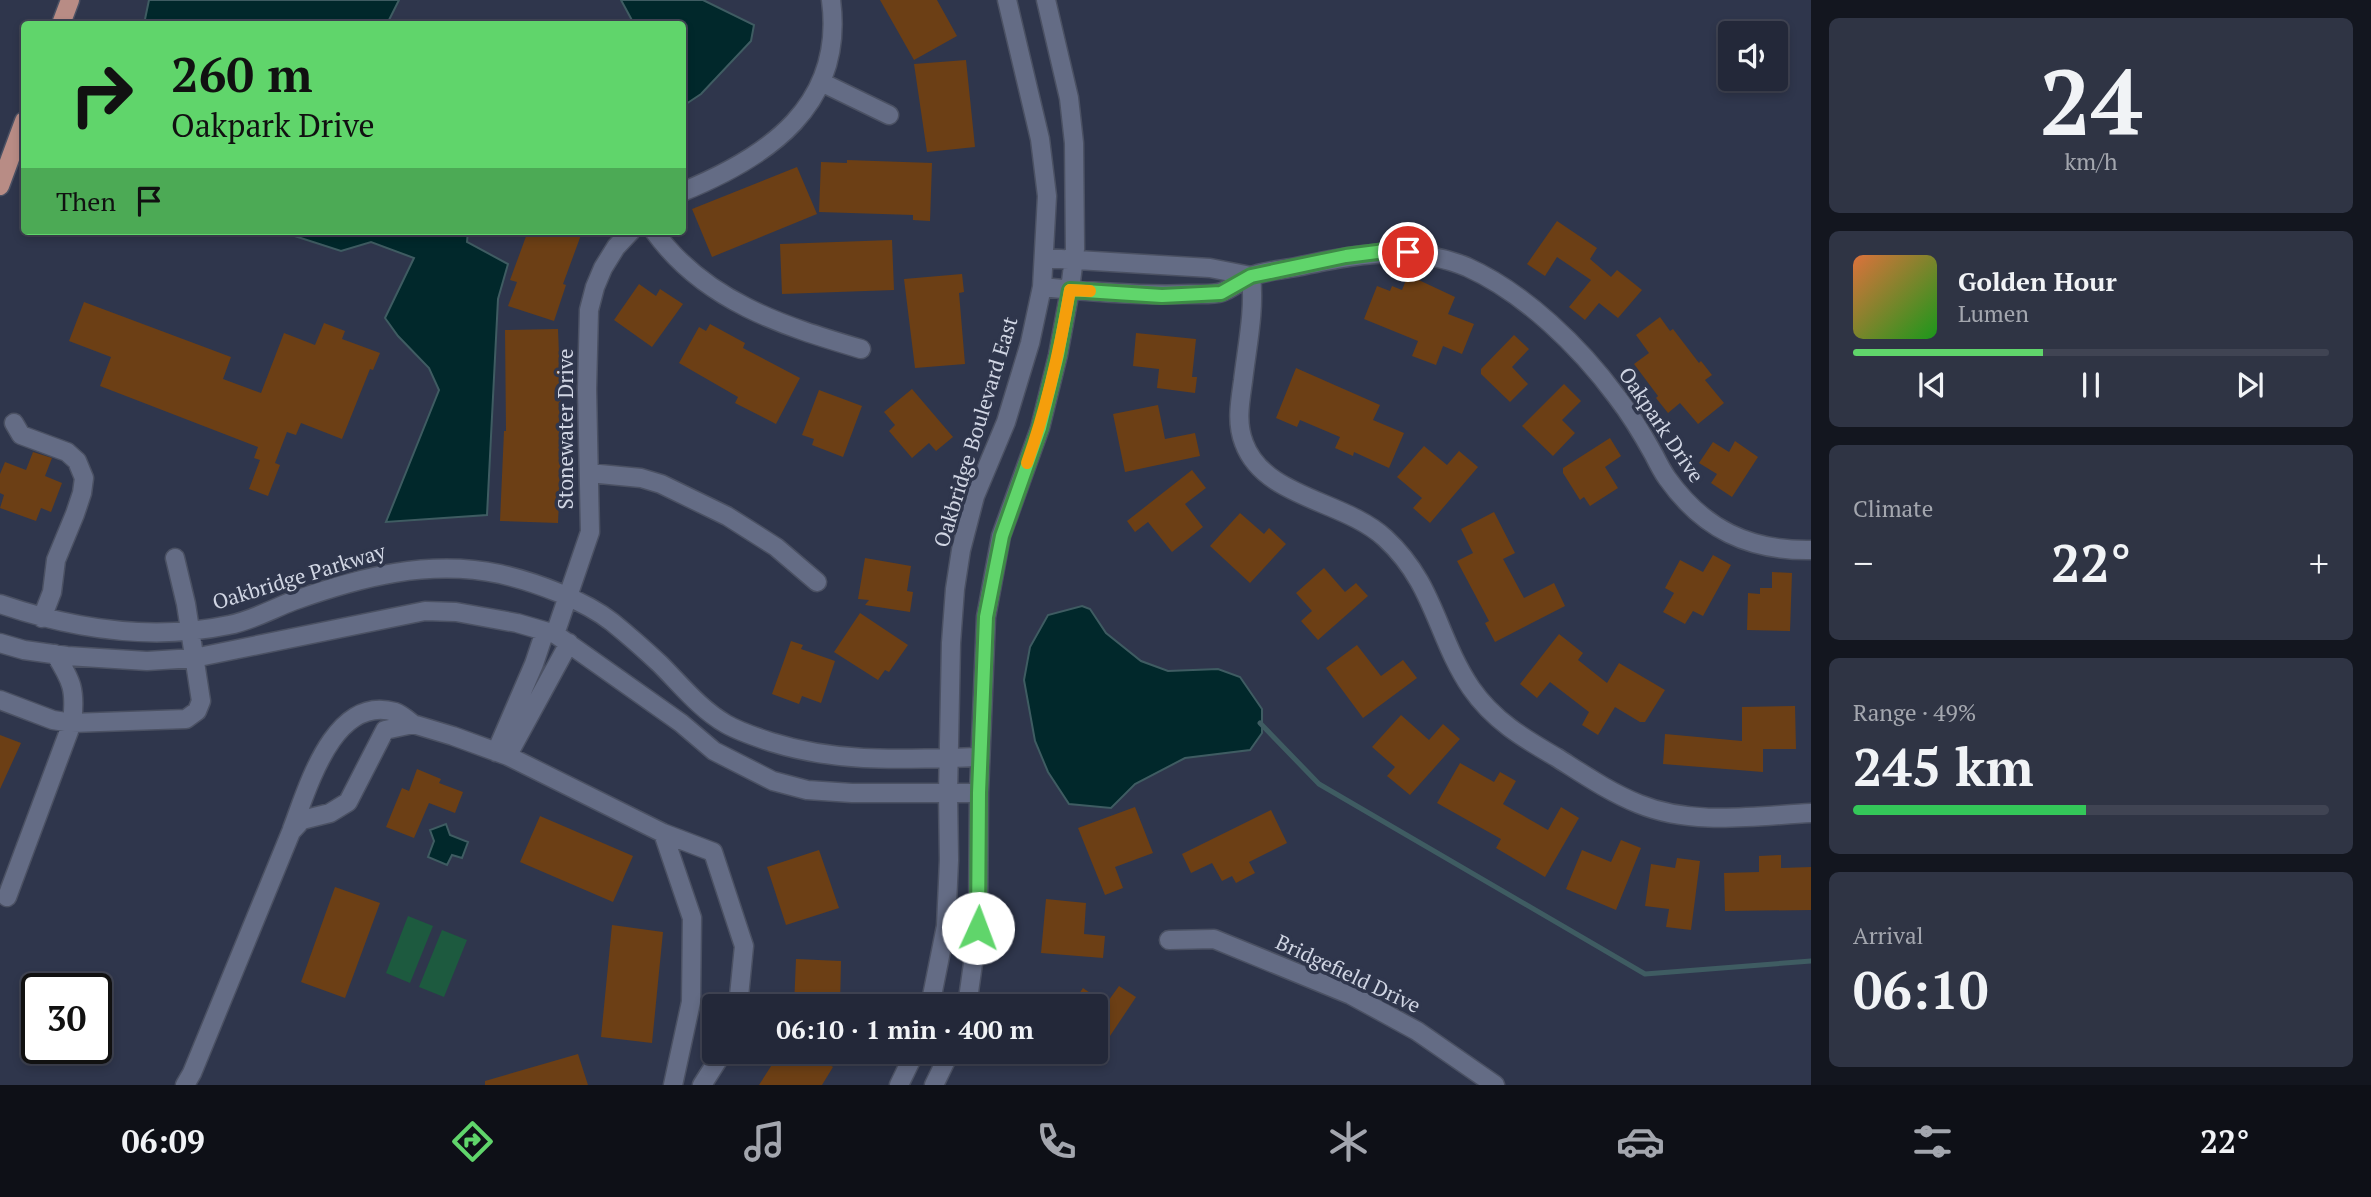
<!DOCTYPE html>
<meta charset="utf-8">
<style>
:root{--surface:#232839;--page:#2f3444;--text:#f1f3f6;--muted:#a3a6ae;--line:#404453;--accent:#60d56b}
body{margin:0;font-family:"PT Serif",serif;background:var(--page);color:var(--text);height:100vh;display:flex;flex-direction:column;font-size:26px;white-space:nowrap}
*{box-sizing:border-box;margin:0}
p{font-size:23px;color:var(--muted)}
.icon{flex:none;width:38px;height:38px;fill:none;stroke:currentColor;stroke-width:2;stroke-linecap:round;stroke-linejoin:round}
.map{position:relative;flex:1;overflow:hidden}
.drawer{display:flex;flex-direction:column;gap:18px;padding:18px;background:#13161f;width:560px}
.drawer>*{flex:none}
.guide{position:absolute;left:21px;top:21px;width:665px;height:214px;border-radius:7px;box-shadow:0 4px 10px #0003,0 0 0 2px var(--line);background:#60d56b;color:#111;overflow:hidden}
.controls{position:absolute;left:1718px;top:21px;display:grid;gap:14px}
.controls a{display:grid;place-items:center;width:70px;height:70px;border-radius:7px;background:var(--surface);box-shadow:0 4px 10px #0003,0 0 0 2px var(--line);font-size:35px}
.speed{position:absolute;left:21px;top:973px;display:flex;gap:14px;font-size:35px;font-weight:700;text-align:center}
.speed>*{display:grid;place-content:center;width:91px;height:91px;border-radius:50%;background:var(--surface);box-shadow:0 4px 10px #0003,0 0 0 2px var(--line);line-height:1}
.speed .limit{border:4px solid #111;border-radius:10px;background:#fff;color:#111}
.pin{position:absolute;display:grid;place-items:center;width:60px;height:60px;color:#fff;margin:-30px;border:4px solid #fff;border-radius:50%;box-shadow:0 2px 7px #0007}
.me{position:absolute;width:77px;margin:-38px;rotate:2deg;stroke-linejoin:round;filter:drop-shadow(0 0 5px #0008)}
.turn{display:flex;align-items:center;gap:24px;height:147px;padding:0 35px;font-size:32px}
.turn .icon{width:91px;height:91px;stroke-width:2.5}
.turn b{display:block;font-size:49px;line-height:60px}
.then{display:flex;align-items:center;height:66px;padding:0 35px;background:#0003;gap:14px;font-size:26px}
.big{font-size:52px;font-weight:700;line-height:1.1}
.drawer .card{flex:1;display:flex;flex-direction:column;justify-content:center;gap:10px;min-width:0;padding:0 24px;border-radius:10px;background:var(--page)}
.drawer .dial{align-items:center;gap:0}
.dial b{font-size:91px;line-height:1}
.song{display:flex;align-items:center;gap:21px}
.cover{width:84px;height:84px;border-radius:10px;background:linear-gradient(135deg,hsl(20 70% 55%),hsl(120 70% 35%))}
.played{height:7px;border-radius:4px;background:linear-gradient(90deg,var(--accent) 40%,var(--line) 40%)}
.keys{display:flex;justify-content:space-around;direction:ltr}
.heat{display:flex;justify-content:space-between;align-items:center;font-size:38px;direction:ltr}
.charge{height:10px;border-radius:5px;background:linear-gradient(90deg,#34c759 49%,var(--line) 0)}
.trip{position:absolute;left:702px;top:994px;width:406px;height:70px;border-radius:7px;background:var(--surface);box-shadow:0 4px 10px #0003,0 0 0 2px var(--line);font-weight:700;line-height:70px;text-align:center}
.dock{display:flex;height:112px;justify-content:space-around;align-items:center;background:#0e1017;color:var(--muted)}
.dock .icon{width:49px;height:49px}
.dock .active{color:var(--accent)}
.dock b{font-size:32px;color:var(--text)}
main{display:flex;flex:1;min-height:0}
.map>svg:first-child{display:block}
.green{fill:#1d5a3f}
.water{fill:#01282b;stroke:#3f5c62;stroke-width:2}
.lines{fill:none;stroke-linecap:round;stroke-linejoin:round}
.stream{stroke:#3f5c62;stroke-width:5}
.building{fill:#6c3f15}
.minor-casing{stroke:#4b5163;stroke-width:21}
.major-casing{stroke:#4b5163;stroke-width:21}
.minor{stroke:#646c85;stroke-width:18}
.major{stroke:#b88c85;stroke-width:18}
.route-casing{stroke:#3e8a46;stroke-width:18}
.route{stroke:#60d56b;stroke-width:12}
.slow{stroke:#f59e0b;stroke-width:12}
.labels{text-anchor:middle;stroke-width:7;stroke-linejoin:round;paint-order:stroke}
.street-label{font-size:21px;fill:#d0d5e3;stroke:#2f364c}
</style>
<main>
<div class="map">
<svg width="1811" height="1085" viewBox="0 0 1811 1085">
<rect width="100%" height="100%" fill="#2f364c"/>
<path class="green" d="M408,916L433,926L410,983L386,973Z
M442,930L467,940L444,997L419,987Z"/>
<path class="water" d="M149,0H399L387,24H144Z
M621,0H703L754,25L751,41L701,94L683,106L682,24H634Z
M279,231H468L467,242L508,264L498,299L487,515L386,522L439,390L429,368L398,336L385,318L414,258L371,242L341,251Z
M1082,606L1090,609L1106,633L1141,661L1168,671L1218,669L1240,677L1262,709V733L1250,750L1185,758L1135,784L1111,808L1069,804L1048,772L1035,741L1024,680L1030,647L1048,615Z
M446,824L450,835L468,842L462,858L452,855L447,865L428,857L434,841L430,830Z"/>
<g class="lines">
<path class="stream" d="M1260,723L1319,784L1645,974L1811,961"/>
</g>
<path class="building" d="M880,0H937L957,36L914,60Z
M966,60L975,147L927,152L914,64Z
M847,160L932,163L930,221L913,220V215L819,212L821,162L847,163Z
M797,167L817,214L712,257L692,209Z
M1557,221L1597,248L1590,259L1611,277L1617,270L1642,290L1618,318L1599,303L1585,320L1569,307L1591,280L1557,257L1545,276L1527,264Z
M528,231H570L581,235L563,284L566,285L554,321L508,306L517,282L510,280Z
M892,240L894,290L782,294L780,244Z
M962,274L964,292L959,293L965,364L915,368L904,279Z
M1408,275L1455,297L1448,314L1474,324L1462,354L1443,346L1436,365L1412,356L1418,341L1364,319L1377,286L1390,291L1392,286L1402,290Z
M639,284L656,296L660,289L683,304L652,347L614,320Z
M84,302L231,357L223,379L261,393L284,333L315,345L324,323L345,331L342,339L380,353L373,370L370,369L342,439L301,423L296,435L287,432L275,463L280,465L268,496L249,489L260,460L254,458L258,447L100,386L111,357L69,341Z
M1660,317L1670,331L1673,329L1699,363L1701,361L1712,375L1705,380L1724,403L1698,424L1680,403L1668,413L1656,398L1658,396L1634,364L1649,353L1636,335Z
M710,324L745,343L743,348L800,378L776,424L735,403L738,397L679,363L699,327L706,331Z
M558,329L562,433L558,523L500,521L504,431H506L505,330Z
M1136,333L1196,339L1192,377H1197L1195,393L1157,388L1159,369L1133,366Z
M1514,335L1529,349L1512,367L1528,384L1510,402L1481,374V369Z
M1296,368L1380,405L1373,420L1404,433L1389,468L1354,452L1353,456L1335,448L1340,437L1300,420L1297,427L1276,418Z
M1564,384L1581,401L1562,420L1575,433L1553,456L1522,426Z
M912,389L953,437L936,451L929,443L912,458L889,431L895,425L884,412Z
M819,390L862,406L843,457L812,445L814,439L802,435Z
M1158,405L1165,439L1195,433L1200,456L1125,472L1113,414Z
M1610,438L1621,456L1605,467L1618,488L1590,506L1584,497L1580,500L1563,473V468Z
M1735,441L1758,457L1732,497L1711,483L1717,474L1699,463L1713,442L1729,452Z
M1424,446L1447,465L1459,451L1478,467L1430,523L1413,508L1422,498L1397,477Z
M33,452L52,458L45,476L62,483L51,512L41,508L36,521L0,508L4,495L0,493V474L5,462L26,470Z
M1192,470L1206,488L1185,504L1203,527L1172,552L1148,522L1135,532L1127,521Z
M1494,512L1515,553L1503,559L1524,598L1554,583L1565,606L1495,642L1485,623L1489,621L1457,561L1473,553L1461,529Z
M1240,513L1264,534L1269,528L1286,544L1250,583L1210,546Z
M1713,555L1731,565L1703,616L1693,611L1685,624L1663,612L1674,593L1665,588L1680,560L1703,572Z
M865,558L911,566L907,591L913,592L910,612L865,605L869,600L858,599Z
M1324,568L1345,592L1356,583L1368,596L1318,640L1301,621L1312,611L1296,593Z
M1772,572L1792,573L1790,631L1747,630L1748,593L1760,594V588H1772Z
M860,613L908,645L889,672L885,670L878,680L834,652Z
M1559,634L1583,653L1578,660L1607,683L1619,663L1665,690L1645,722H1640L1615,707L1598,735L1582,725L1589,712L1550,682L1537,698L1520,684Z
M791,641L803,645L801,649L835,661L821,703L802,696L799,704L772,694Z
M1357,645L1381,676L1403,660L1417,678L1363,718L1326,668Z
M1795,706L1796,749H1763V772L1663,764L1665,734L1742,741V707Z
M1401,715L1429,740L1443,724L1460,739L1410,795L1387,776L1395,767L1372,747Z
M0,735L21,743L0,789Z
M1460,763L1494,782L1500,772L1516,781L1503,804L1548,830L1561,807L1579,818L1545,877L1496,848L1501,839L1437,803Z
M417,769L441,779L439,783L463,792L455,813L429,803L414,838L386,827L402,788L409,791Z
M1135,807L1153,853L1115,867L1123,888L1105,895L1078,828Z
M1271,810L1287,843L1249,862L1255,873L1236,883L1232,876L1222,881L1212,863L1191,873L1182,854Z
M540,816L633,856L613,902L520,862Z
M1621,840L1641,848L1616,910L1566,889L1582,850L1611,862Z
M819,850L839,908L786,925L767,867Z
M1781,855V868L1811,867V910L1725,911L1724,873L1759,872V856Z
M1677,858L1700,861L1691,930L1666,927L1669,909L1645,906L1651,864L1675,868Z
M335,887L380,903L345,998L301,982Z
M1046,899L1086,903L1084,934L1105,936L1103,958L1041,953Z
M612,925L663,932L652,1043L601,1037Z
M796,959L841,961L840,1006H794Z
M1119,986L1136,997L1096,1057V1020L1105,1006H1071L1083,988L1106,1004Z
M780,1052H809L833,1067L822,1085H759Z
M578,1054L588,1085H485V1081Z"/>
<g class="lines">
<g class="minor-casing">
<path id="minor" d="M821,82L889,115
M682,192C768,157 845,105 831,0
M654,231C704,301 783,326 861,349
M1044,258L1210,268L1251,276
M1251,276C1255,310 1247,346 1243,381C1240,402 1236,423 1244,443C1264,498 1344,500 1385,538C1435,584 1436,636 1471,688C1493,720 1523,738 1556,757C1583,774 1609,792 1639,804C1693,826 1754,816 1811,813
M1042,287C1091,292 1141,296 1190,294C1200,294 1213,295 1222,292C1231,289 1240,281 1249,277C1263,271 1281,270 1296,267C1353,255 1410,243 1467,267C1525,293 1580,347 1617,397C1631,415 1643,435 1654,455C1658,463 1662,471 1667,478C1703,529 1749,551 1811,550
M14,423L21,435L67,452L77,461L84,478L82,493L75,514L56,560L52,592L42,618
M589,473L641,478L661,484L727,516L776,547L817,582
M0,604C73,629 153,641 229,625C251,621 272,609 293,601C360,577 429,559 500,574C535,582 584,600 612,622C628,635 645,650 660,664C681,685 700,709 726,724C740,732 756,737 771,742C841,764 907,759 980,757
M555,634L590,532L587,389L589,310L595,287L603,268L616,247L631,231
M0,643L24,650L67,656L147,661L194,658L425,611L456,612L517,623L555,634L681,723L714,751L773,781L807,790L852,793H979
M0,700L53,720L72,723L186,719L197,711L201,701L186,604L175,558
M496,752L534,664L545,631
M509,753L569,643
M292,829C308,787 334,694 395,712C401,714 408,720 413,724
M663,833L692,918L691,1002L673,1085
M7,897L72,723C76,690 72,681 55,654
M1169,940L1214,939L1351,995L1417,1031L1495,1085
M930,1006L946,926L949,860L948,794L951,643L955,589L961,550L975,496L1006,422L1030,343L1042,287L1047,196L1040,139L1007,0
M967,1006L978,928L979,793L986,617L1001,536L1040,428L1058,355L1070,290L1075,249L1074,143L1069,98L1046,0
M185,1085L192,1073L291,832L302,820L330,813L348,802L385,730L413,724L453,736L508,756L663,833L713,852L744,946L738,1006
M702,1085L723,1052
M899,1085L915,1052
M934,1085L950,1052"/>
</g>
<g class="major-casing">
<path id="major" d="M61,24L70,0
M0,186L24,121"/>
</g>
<use href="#minor" class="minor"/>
<use href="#major" class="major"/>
</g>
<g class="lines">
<g class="route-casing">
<path id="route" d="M978,928L979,793L986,617L1002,536L1040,428L1058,355L1070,290L1162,296L1221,293L1251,276L1346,256L1385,251L1408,252"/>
</g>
<use href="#route" class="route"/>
<path class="slow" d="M1027,463C1047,407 1060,349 1070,290L1090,291"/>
</g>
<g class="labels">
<g class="street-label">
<text transform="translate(1661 425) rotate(56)" y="7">Oakpark Drive</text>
<text transform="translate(566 429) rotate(-90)" y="7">Stonewater Drive</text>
<text transform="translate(976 432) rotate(-73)" y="7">Oakbridge Boulevard East</text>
<text transform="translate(299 577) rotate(-17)" y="7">Oakbridge Parkway</text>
<text transform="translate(1348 974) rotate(25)" y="7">Bridgefield Drive</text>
</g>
</g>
</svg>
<div class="controls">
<a><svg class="icon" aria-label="sound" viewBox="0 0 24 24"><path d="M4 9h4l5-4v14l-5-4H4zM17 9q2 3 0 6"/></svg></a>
</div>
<div class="speed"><div class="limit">30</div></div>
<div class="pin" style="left:1408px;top:252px;background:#d93025"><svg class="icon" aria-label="arrive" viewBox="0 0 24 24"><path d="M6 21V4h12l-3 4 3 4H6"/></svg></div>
<svg class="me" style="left:978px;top:928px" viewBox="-20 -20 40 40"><circle r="19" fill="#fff"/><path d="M0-13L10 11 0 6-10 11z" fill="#60d56b"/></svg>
<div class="trip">06:10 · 1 min · 400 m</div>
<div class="guide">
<div class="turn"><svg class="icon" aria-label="right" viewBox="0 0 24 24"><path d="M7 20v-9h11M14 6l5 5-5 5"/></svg><div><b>260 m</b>Oakpark Drive</div></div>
<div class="then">Then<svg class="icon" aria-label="arrive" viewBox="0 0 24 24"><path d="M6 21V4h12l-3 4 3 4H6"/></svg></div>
</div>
</div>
<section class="drawer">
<div class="card dial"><b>24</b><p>km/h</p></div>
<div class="card">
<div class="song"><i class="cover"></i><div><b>Golden Hour</b><p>Lumen</p></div></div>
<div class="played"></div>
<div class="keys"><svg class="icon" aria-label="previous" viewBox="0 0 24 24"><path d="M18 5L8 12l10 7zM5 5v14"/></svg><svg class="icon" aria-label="pause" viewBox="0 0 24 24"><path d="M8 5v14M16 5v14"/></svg><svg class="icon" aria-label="next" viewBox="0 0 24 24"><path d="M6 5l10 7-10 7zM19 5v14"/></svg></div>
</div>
<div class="card"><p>Climate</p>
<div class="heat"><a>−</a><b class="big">22°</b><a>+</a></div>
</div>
<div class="card"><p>Range · 49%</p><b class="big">245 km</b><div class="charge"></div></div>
<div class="card"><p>Arrival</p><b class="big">06:10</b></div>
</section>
</main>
<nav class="dock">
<b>06:09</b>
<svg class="icon active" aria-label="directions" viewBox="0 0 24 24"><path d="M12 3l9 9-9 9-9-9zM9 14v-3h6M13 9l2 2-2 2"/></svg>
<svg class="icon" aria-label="music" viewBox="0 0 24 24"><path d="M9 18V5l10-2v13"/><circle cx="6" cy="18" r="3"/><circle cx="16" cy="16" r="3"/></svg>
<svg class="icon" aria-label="phone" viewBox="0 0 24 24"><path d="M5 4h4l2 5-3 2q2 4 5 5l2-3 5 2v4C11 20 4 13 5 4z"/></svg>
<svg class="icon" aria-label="climate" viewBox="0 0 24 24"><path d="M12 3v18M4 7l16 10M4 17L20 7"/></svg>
<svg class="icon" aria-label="car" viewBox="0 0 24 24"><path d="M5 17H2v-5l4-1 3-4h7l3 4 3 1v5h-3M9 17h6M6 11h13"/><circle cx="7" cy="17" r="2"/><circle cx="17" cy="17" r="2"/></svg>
<svg class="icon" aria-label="filters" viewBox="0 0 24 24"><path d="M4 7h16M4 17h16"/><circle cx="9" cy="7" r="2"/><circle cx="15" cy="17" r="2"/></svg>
<b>22°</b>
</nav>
